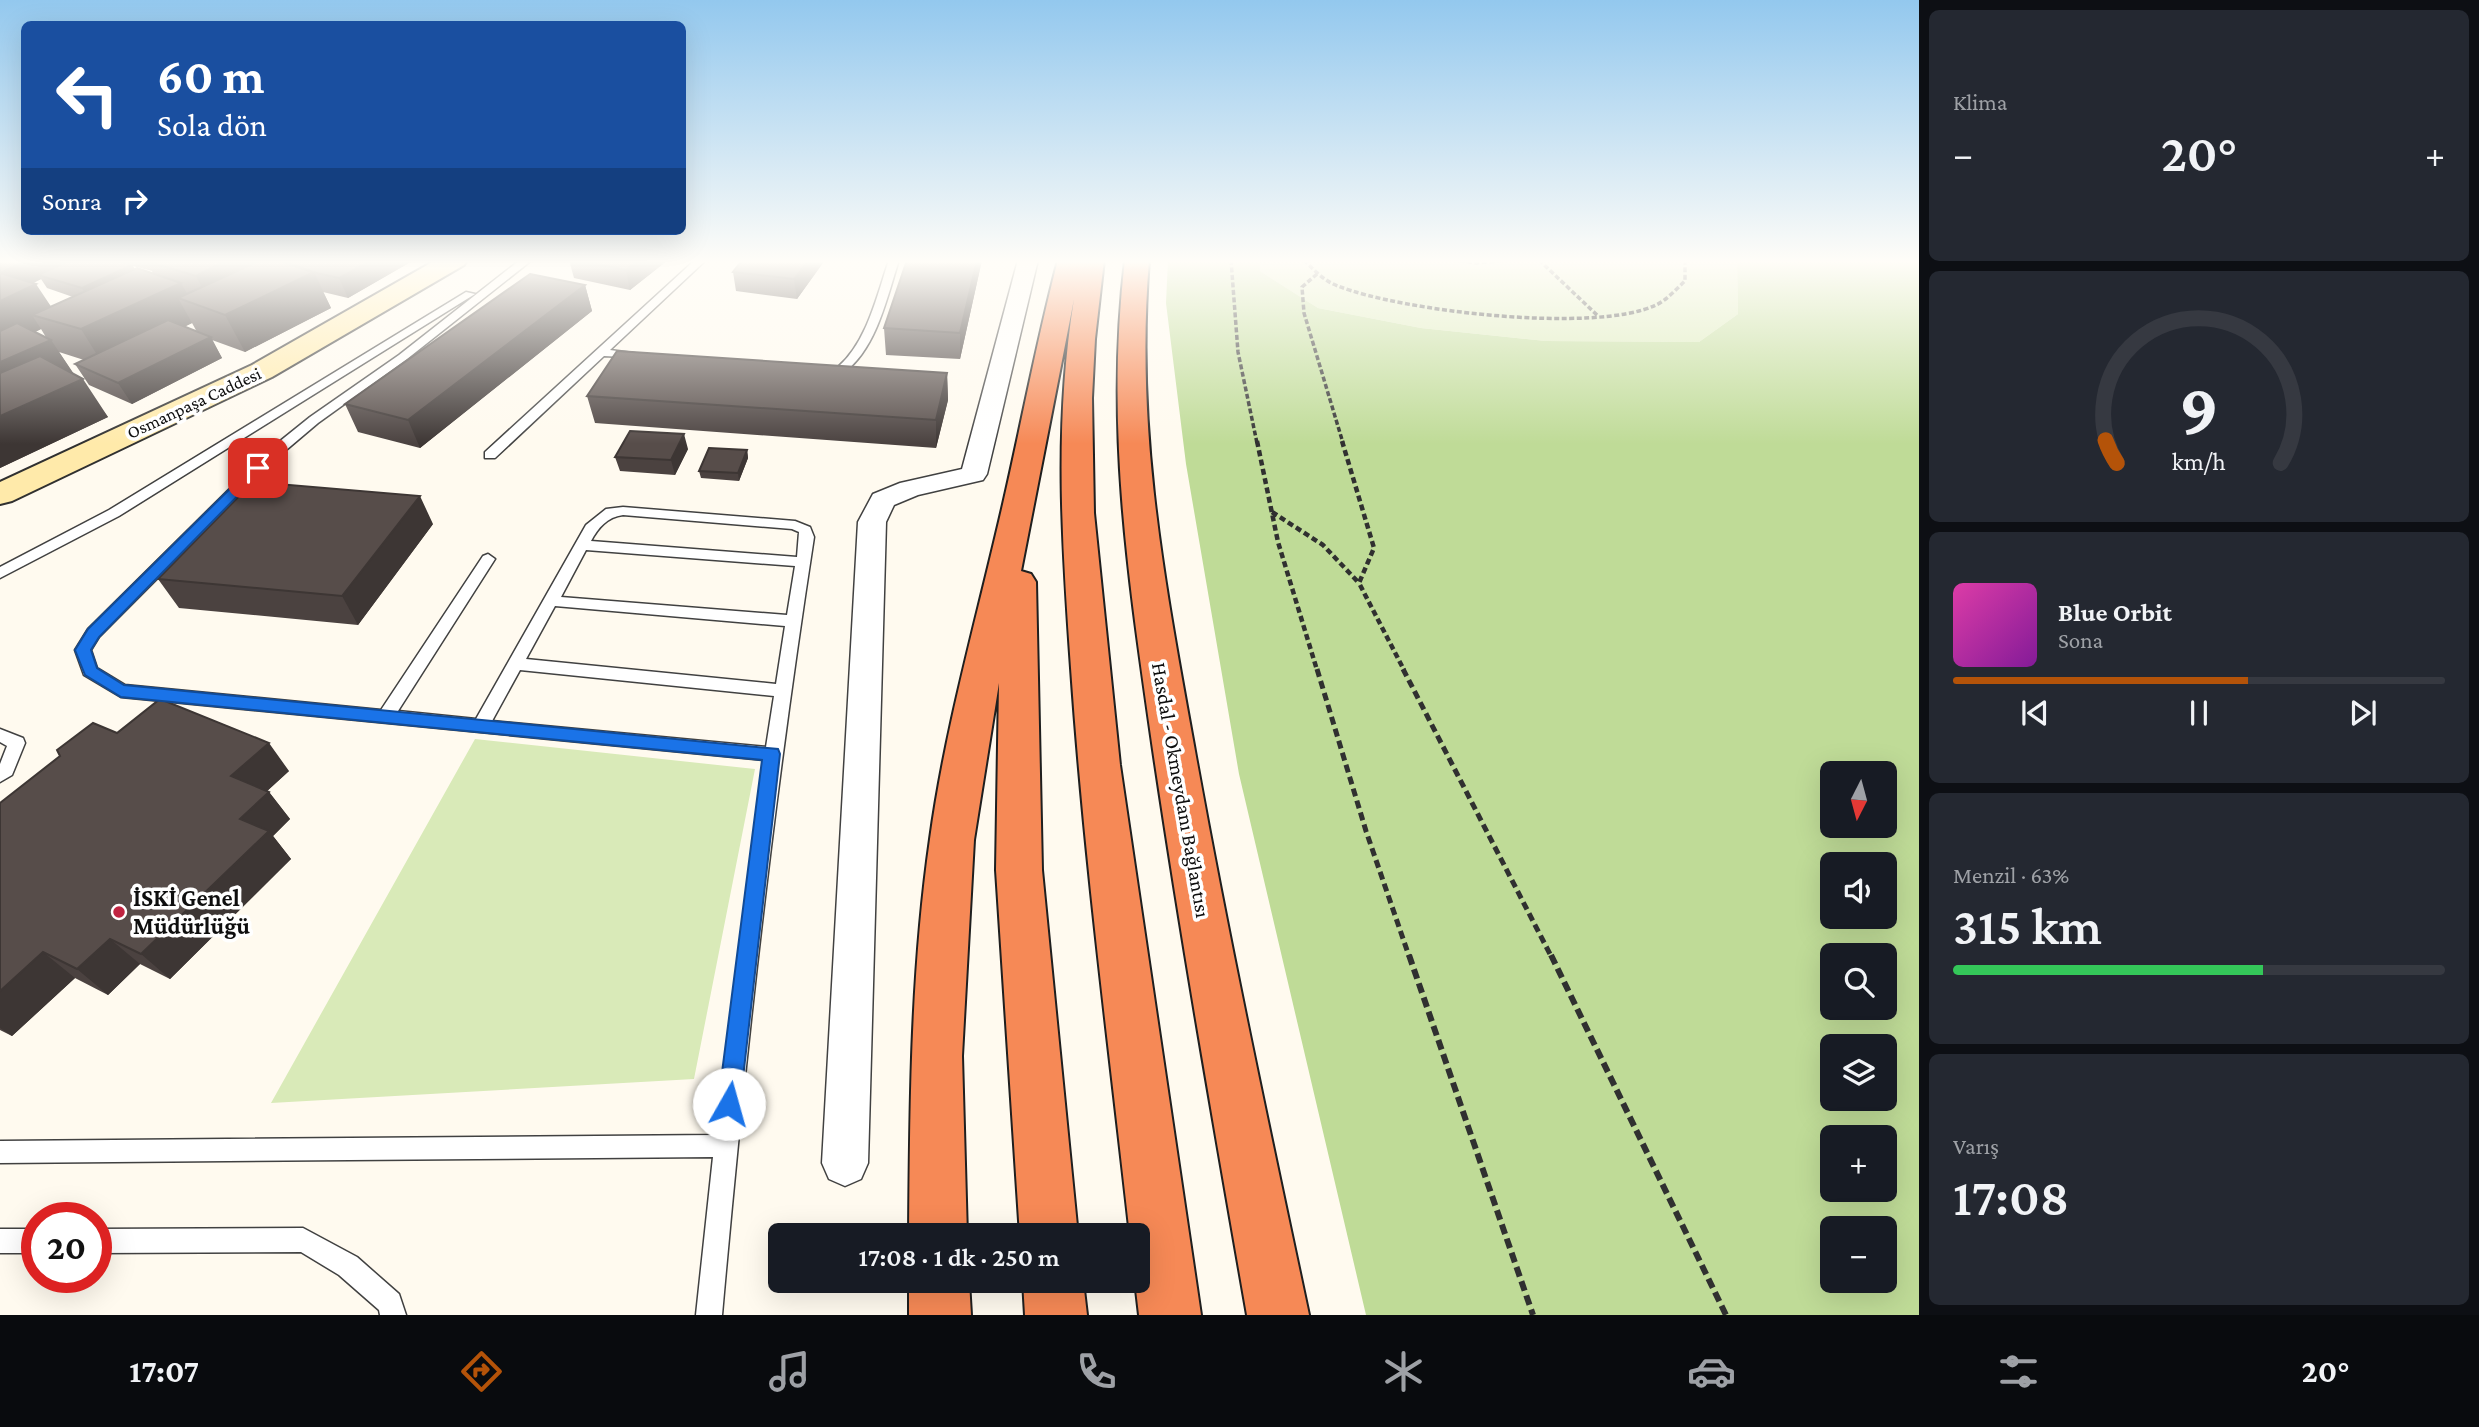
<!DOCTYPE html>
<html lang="tr">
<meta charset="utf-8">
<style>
:root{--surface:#171b24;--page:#242831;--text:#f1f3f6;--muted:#9ea1a6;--line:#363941;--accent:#b45309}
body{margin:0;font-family:"Crimson Pro",serif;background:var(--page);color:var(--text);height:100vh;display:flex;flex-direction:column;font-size:26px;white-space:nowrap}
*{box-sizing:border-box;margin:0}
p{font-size:23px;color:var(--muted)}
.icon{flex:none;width:38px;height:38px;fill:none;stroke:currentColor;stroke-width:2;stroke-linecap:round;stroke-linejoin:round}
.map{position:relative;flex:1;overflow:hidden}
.side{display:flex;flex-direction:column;gap:10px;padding:10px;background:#0d0f14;width:560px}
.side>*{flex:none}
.hud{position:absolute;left:21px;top:21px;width:665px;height:214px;border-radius:10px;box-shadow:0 7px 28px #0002;background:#1a4fa0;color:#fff;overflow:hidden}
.needle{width:46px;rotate:186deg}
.tools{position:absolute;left:1820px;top:761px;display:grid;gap:14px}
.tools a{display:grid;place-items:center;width:77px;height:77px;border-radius:10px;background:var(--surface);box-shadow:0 7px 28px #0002;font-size:35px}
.speed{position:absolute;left:21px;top:1202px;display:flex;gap:14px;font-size:35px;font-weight:700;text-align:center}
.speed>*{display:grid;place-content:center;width:91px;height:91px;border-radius:50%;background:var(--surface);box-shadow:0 7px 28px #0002;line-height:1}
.speed .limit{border:10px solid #d22;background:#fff;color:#111}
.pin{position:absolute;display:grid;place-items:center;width:60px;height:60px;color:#fff;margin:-30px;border-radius:14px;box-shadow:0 4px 10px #0006}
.me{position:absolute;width:77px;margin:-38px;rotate:7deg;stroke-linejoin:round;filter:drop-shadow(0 0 5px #0008)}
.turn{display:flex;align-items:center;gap:24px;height:147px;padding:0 21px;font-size:32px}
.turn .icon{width:91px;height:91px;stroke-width:2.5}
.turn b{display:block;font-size:49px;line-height:60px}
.then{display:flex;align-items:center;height:66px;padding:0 21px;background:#0003;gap:14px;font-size:26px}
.big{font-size:52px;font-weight:600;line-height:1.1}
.side .tile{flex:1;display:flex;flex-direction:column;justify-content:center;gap:10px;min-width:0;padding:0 24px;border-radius:10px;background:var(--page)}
.side .dial{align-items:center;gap:0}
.dial svg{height:182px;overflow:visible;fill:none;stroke:var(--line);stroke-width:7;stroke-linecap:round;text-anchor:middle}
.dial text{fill:var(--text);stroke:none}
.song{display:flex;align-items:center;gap:21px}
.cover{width:84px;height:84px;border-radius:10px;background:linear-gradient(135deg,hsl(320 70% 55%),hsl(290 70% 35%))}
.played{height:7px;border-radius:4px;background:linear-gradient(90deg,var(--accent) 60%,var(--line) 60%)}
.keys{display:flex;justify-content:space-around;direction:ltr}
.heat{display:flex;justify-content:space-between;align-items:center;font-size:38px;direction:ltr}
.charge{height:10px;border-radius:5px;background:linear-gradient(90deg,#34c759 63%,var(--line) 0)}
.trip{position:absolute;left:768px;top:1223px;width:382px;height:70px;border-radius:10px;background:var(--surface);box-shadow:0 7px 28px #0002;font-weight:600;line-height:70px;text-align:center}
.dock{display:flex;height:112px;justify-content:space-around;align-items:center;background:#090b0e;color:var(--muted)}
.dock .icon{width:49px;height:49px}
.dock .selected{color:var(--accent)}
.dock b{font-size:32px;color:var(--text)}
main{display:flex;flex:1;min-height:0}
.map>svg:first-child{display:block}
.green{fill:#d9eab8}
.forest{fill:#bfdb97;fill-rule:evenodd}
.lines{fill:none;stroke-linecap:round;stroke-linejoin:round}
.lane-casing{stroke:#414141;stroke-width:3}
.street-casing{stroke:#414141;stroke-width:3}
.secondary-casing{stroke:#303030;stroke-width:4}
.highway-casing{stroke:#1f1f1f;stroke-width:4}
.path-far3{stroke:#303030;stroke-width:3.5;stroke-dasharray:5 2.5;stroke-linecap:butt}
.path-far2{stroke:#303030;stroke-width:4.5;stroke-dasharray:6 3.5;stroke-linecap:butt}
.path-far1{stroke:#303030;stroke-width:5;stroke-dasharray:8 4.5;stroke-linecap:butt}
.path{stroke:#303030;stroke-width:6;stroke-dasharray:10 5;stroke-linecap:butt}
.lane{fill:#fff;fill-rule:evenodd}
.street{fill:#fff;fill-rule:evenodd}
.secondary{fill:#ffeaaa;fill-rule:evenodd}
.highway{fill:#f68956;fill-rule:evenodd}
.wall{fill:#4b4240;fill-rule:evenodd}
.shaded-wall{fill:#3d3634}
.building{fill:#574d4a;stroke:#3d3634;stroke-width:2}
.route{fill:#1a73e8;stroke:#114b97;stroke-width:2}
.poi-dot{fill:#c02441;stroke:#fff;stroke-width:2.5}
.labels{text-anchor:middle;stroke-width:7;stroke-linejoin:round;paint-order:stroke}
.far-street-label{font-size:18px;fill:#0e0e0e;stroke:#fff}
.street-label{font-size:21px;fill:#0e0e0e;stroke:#fff}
.near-poi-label{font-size:24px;font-weight:bold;fill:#0e0e0e;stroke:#fff;text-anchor:start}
</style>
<main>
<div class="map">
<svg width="1919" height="1315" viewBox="0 0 1919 1315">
<rect width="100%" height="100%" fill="#fffaef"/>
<path class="green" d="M1261,260H1737L1738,314L1699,342L1546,341L1421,328L1318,308L1260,271Z
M475,739L755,769L694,1079L271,1103Z"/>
<path class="forest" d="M1168,260H1261L1260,271L1318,308L1421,328L1546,341L1699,342L1738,314L1737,260H1919V1315H1366L1239,774L1186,464L1166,303ZM1832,774H1885V826H1832ZM1885,864V917H1832V864ZM1832,956H1885V1008H1832ZM1832,1046H1885V1099H1832ZM1832,1138H1885V1190H1832ZM1885,1228V1281H1832V1228Z"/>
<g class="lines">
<g class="lane-casing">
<path id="lane" d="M520,260H532L407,359L318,423L279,456L99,637L91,650L97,668L125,685L381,710L483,556L488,554L495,559L398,711L476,719L586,525L606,509L623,507L795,521L810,527L814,537C774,795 745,1055 722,1315H696L713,1157L0,1163V1141L716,1135L764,760L121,697L84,675L75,650L88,629L269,450L310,417L399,355ZM623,515L792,529L799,532L797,557L591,541C598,528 607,517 623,515ZM586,550L795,566L787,615L561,597ZM555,606L785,626L776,684L526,659ZM520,670L774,696L766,747L492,721Z
M695,260H706L610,350L640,354V358L604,356L495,458H485V452Z
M889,260H899C887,297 877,346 846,371L822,373V369L838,367C867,342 877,295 889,260Z
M466,292L475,294L119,516L0,578V567L109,510Z
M0,729L23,738L25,743L12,775L0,782V764L7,746L0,742Z
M303,1228L357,1257L399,1294L406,1315H380L379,1310L339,1275L301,1252L96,1253V1229Z
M0,1229H37V1253H0Z"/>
</g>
<g class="street-casing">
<path id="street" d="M1018,260H1038L987,474L983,480L918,495L894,505L886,522L868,1163L861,1179L845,1186L829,1179L822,1163L858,522L873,494L900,483L962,469Z"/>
</g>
<g class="secondary-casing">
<path id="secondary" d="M436,260H467L464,265L272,377L12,501L0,504V482L252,365Z"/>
</g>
<g class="highway-casing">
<path id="highway" d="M1058,260H1104L1095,339L1092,398L1094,513L1120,765L1201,1315H1139L1135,1281L1138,1236H1130C1109,1047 1084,858 1071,668C1062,543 1054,423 1074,299L1021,571L1031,574L1036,582L1042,870L1078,1236H1020L996,870L999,683L974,840L962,1056L967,1236H909C910,1103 911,971 930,839C944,736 972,636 996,534C1018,443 1034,351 1058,260Z
M1125,260H1149C1135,432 1165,584 1195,751C1229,940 1269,1127 1309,1315H1247C1214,1127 1181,939 1153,750C1129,582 1105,430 1125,260Z
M909,1281H969L971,1315H909Z
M1023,1281H1083L1087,1315H1025Z"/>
</g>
<path class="path-far3" d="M1231,260L1238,352L1257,443
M1304,260C1314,270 1324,281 1338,286C1401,311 1595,334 1656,305C1667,300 1676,289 1685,281V260
M1452,260L1476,263L1510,260
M1539,260L1597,315
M1317,274L1302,287L1304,313L1343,443"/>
<path class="path-far2" d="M1257,441L1278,542L1317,670
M1342,441L1374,548L1359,583L1404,670
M1272,512L1323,545L1359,583"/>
<path class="path-far1" d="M1317,669L1366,831L1409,956
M1403,669L1551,956"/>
<path class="path" d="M1409,955L1533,1315
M1551,955L1726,1315"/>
<use href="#lane" class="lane"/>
<use href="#street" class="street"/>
<use href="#secondary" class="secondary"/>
<use href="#highway" class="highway"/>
</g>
<path class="wall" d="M0,260H414L348,298L323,292L331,308L245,352L212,340L222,358L132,404L89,385L75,364L84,360L59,352L74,375L108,417L0,468ZM133,266L152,271L153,274L135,269ZM41,279L47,288L73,297L51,307L33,283ZM192,323L197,332L184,327ZM41,329L47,339L35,332Z
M569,260H668L630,290L574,278Z
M825,260L797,299L736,291L733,272Z
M982,260L960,359L886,355L884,328Z
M585,285L592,311L420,448L358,432L345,404Z
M947,373L948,400L936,448L595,423L587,396Z
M688,449L675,475L620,471L615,457Z
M747,450L748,458L739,481L701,478L699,471Z
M433,524L358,625L179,608L158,579Z
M117,733L289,771L267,791L269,792L290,819L273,836L291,859L170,979L140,964L108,995L75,978L12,1036L0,1030V803Z"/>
<path class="shaded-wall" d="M27,260H80L38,275L41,279L6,297L0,273Z
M227,260H280L215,312L196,276Z
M371,260H414L348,298L339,278Z
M639,260H668L630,290L626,270Z
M809,260H825L797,299L794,279Z
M977,260H982L960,359V333Z
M132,265L140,278L90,302L82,288Z
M314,272L331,308L245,352L225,315Z
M181,283L193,304L178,298L192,323L104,366L81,329Z
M36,284L60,320L32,315L41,329L0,350V301Z
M585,285L592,311L420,448L408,420Z
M211,337L222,358L132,404L118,383Z
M51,340L76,377L0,412V362Z
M947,373L948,400L936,448V420Z
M83,379L108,417L0,468V416Z
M684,434L688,449L675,475L671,460Z
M747,450L748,458L739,481L738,473Z
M420,496L433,524L358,625L342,596Z
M269,743L289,771L253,804L231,776Z
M269,792L290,819L273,836L291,859L170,979L141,954L240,819Z
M110,939L140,964L108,995L77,969Z
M43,952L75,978L12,1036L0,1028V991Z"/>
<path class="building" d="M0,260H27L0,273Z
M71,260H116L132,265L82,288L38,275Z
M147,260H227L196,276L146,261Z
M261,260H279L314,272L225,315L178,298Z
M291,260H371L339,278L312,272L286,263Z
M577,260H639L626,270Z
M742,260H809L794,279L733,272Z
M907,260H977L960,333L884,328Z
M137,268L181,283L81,329L32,315Z
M0,273L36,284L0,301Z
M530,274L585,285L408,420L345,404Z
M168,320L211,337L118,383L75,364Z
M17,323L51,340L0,362V331Z
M617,351L947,373L936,420L587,396Z
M40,356L83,379L0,416V373Z
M630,431L684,434L671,460L615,457Z
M709,448L747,450L738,473L699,471Z
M253,482L420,496L342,596L158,579Z
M160,699L269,743L231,776L269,792L240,819L269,831L141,954L110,939L77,969L43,952L0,991V803L60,756L57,750L93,723L117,733Z"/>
<linearGradient id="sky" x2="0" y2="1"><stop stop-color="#93c8ee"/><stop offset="0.59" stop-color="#fffdf8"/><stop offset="1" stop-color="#fffdf8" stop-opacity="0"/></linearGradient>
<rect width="1919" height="444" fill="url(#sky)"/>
<path class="route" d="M258,465L262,466V471L99,637L91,650L97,668L124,685L778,749L780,754L740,1104L737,1112L729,1115L721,1112L718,1104L762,760L121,697L85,675L75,650L88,629L253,466Z"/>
<circle class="poi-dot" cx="119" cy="912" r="7"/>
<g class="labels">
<g class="far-street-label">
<text transform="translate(194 403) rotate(-25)" y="6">Osmanpaşa Caddesi</text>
</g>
<g class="street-label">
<text transform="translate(1181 790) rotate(80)" y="7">Hasdal - Okmeydanı Bağlantısı</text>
</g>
<g class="near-poi-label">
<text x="133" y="906">İSKİ Genel<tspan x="133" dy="28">Müdürlüğü</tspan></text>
</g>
</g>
</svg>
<div class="tools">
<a><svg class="needle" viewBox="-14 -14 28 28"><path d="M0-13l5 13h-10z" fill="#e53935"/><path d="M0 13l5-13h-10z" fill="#9ea1a6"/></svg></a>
<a><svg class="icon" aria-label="sound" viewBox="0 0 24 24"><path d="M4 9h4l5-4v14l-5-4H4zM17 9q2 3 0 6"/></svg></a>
<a><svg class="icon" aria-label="search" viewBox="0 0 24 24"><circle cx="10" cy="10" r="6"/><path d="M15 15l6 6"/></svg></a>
<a><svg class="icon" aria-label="layers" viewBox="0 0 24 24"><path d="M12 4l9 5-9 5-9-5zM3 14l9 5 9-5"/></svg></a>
<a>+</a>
<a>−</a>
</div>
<div class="speed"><div class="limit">20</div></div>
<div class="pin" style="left:258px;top:468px;background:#d93025"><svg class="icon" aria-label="arrive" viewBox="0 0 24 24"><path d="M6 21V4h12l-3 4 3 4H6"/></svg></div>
<svg class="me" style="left:729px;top:1104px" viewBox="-20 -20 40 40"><circle r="19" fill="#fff"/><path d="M0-13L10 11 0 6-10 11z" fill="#1a73e8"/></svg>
<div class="trip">17:08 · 1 dk · 250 m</div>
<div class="hud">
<div class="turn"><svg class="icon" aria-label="left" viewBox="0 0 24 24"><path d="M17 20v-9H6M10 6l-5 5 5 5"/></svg><div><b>60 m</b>Sola dön</div></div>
<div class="then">Sonra<svg class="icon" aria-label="right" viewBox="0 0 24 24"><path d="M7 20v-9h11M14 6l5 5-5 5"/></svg></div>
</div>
</div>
<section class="side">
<div class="tile"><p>Klima</p>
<div class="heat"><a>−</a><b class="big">20°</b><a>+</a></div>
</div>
<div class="tile dial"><svg viewBox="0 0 100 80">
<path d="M14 69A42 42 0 1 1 86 69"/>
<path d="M14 69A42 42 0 0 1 9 59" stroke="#b45309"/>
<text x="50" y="56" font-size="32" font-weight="700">9</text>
<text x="50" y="72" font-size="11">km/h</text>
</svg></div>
<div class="tile">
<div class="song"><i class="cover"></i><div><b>Blue Orbit</b><p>Sona</p></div></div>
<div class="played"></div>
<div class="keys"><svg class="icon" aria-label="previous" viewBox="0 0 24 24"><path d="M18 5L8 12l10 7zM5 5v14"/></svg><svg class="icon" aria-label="pause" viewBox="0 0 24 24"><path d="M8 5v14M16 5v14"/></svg><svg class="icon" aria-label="next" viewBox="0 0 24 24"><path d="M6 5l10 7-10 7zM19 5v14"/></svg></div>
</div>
<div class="tile"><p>Menzil · 63%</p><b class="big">315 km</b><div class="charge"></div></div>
<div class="tile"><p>Varış</p><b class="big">17:08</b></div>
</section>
</main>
<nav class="dock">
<b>17:07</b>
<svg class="icon selected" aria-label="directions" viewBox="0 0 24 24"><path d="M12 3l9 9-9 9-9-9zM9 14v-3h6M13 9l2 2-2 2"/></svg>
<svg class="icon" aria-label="music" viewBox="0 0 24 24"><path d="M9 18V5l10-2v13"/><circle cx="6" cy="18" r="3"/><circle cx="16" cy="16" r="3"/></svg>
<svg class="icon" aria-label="phone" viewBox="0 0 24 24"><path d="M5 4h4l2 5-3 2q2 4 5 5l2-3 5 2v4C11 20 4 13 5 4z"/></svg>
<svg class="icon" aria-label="climate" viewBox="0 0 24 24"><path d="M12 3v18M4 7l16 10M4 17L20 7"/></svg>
<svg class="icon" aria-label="car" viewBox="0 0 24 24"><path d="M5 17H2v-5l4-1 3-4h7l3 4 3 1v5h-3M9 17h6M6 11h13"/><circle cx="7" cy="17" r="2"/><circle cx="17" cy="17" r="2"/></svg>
<svg class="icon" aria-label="filters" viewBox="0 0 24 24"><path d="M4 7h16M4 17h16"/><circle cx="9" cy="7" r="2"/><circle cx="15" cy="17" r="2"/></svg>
<b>20°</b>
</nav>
